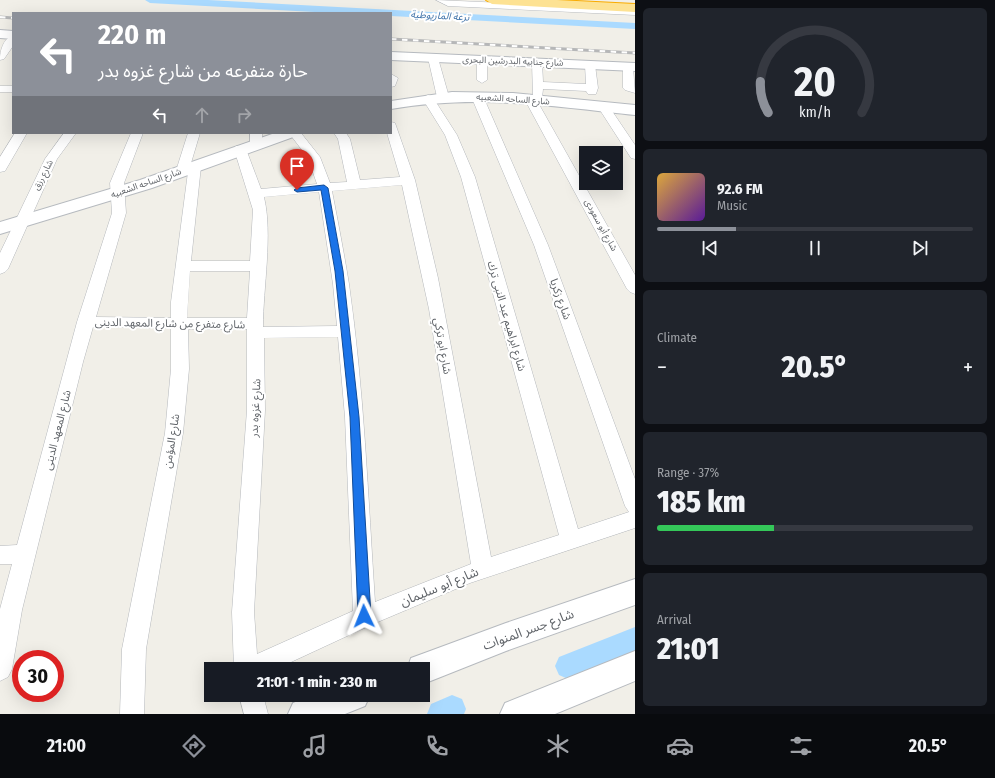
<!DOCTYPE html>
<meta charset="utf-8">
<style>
:root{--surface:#171b24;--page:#20242c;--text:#f1f3f6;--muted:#9ea1a6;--line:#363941;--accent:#8c9099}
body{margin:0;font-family:"Fira Sans Condensed","Noto Sans Arabic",sans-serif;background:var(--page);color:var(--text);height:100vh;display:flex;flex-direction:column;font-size:15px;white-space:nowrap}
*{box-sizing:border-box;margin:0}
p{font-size:13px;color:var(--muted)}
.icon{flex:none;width:22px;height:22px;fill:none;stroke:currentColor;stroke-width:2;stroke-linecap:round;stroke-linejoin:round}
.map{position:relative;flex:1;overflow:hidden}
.panel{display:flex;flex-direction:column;gap:8px;padding:8px;background:#0d0f14;width:360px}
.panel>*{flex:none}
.banner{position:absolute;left:12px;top:12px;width:380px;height:122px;border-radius:0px;box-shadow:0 4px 16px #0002;background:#8c9099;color:#fff;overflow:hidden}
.tools{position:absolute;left:579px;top:146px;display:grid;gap:8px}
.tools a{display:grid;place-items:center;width:44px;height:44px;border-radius:0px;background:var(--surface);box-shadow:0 4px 16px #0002;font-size:20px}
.speed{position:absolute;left:12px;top:650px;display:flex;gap:8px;font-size:20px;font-weight:700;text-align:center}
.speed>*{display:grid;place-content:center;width:52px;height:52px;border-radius:50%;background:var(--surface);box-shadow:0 4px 16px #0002;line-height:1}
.speed .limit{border:6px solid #d22;background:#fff;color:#111}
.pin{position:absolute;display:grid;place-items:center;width:34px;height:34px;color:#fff;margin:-41px -17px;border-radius:50% 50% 50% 0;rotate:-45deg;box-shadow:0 0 4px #0007}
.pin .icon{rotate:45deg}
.me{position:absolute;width:44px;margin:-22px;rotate:358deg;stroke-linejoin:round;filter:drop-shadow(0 0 3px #0008)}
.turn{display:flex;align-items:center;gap:14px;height:84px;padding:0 20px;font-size:18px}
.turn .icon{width:52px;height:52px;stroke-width:2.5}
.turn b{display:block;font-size:28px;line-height:34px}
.lanes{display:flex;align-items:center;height:38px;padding:0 20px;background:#0003;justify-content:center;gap:20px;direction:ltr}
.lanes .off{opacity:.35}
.big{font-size:30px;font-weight:800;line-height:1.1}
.panel .widget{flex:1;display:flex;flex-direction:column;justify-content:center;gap:6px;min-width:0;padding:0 14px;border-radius:6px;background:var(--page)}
.panel .dial{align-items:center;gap:0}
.dial svg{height:104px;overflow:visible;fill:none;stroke:var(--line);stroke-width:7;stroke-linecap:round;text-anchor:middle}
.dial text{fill:var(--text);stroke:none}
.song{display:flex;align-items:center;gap:12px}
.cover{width:48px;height:48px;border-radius:6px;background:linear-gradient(135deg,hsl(40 70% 55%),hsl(270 70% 35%))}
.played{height:4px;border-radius:2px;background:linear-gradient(90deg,var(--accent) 25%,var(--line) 25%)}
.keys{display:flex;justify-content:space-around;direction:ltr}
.heat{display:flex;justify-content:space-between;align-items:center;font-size:22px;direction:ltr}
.charge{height:6px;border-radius:3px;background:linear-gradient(90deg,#34c759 37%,var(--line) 0)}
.trip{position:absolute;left:204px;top:662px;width:226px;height:40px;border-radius:0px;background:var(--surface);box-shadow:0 4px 16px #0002;font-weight:800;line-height:40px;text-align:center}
.tabs{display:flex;height:64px;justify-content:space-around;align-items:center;background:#090b0e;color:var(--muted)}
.tabs .icon{width:28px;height:28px}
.tabs .selected{color:var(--accent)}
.tabs b{font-size:18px;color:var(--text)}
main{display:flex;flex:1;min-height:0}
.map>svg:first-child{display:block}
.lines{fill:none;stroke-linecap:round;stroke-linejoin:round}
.canal{fill:#aadaff;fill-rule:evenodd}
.street-casing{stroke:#b5b8bc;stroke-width:1}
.secondary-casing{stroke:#b6babf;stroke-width:2}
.highway-casing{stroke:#f9ab00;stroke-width:2}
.street{fill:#fff;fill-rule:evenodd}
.secondary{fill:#fff;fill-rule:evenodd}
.highway{fill:#fde293;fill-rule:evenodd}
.rail-casing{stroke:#b6b7b8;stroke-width:3}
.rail{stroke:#fff;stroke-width:2;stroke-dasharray:5.5;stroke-linecap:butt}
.route{fill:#1a73e8;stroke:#114b97}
.labels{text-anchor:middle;stroke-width:4;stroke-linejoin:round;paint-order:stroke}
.far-street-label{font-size:9px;fill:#5f6368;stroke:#fff}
.far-water-label{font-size:10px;font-style:italic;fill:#4174aa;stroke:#fff}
.street-label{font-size:11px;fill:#5f6368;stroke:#fff}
.near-street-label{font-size:13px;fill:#5f6368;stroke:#fff}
</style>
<main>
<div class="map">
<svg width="635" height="714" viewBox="0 0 635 714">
<rect width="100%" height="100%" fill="#f1efe8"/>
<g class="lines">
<path class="canal" d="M145,0H208L635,23V29L391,16V13H333L150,3Z
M635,627V651L568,679L559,675L555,666L559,657Z
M452,695L462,699L466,709L464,714H427L431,704Z"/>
<g class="street-casing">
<path id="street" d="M436,0L635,9V15L448,6Z
M13,36V46L4,59L0,60C0,51 3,38 13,36Z
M433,55L438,58L449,97L447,99H439L437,97L428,58Z
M482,57L487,60V80L482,83L477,80V60Z
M537,59L542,62L543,82L586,84L585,65L590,62L595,65L598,88L596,94H588L586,91L543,89L542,98L536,99L635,275V294L630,292L627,289L525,100L527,98L533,97L532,62Z
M628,64L633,67L635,93L625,90L623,88V67Z
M391,74L398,78L395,86L391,87Z
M0,86H13V92H0Z
M477,93L483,96L548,245L635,479V528L470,583L373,624L276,669H234L232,612L247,410V329H188L189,369L183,433L146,649L144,714H120L122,649L165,433L171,369V328L93,327L83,362L22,610L12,669L8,677L0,681V609L12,564H0V546L17,545L77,322L112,213L110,183L131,133H143L124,183L126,213L96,317L171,318V302L188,172L182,175L176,171L188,133H200L191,163H200L201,166L191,261H250L253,210L234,149L236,146H244L246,149L261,189L317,184L308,158L289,133H301L320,157L330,183L347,182L338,139L334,133H346L350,139L360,180L400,177L387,133H391V122L395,123L415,180L438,278L491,557L559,535L461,177L445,135L422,98L428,95L432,96L457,135L475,177L578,529L629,512L625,506L534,245L471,96ZM402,185L429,309L471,564L375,602C368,496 364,389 349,284C344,253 338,222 332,191ZM319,192L333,284L337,326L263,327C263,288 273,234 264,197ZM190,271H250L247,318H187ZM338,337L345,417L353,611L257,654L254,612L265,410L264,338Z
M604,104L608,105L635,145V159L631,158L598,107Z
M15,133H27L5,171L0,172V157Z
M64,133H76L57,159L8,269L5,272L0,274V253L45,159Z
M250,133H262V144L260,147H252L250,144Z
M239,695H263L268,714H244Z"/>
</g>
<g class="secondary-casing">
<path id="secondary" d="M0,30L13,31V39L0,38Z
M391,52L635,63V71L391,60Z
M452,92L513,93L635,105V115C550,106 476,94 391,109V101Z
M275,133H298L296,136L152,188L0,234V222L140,180Z
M635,579V605L506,651L423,684V669H407L411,658L422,654L506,623Z
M635,651V681L555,714H500L505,703Z
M312,695H370L365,706L345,714H288L293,703Z"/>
</g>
<g class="highway-casing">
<path id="highway" d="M486,0H557L635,4V12L492,4Z"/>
</g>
<use href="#street" class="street"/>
<use href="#secondary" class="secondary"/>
<use href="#highway" class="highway"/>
<g class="rail-casing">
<path id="rail" d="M0,17L13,18
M391,39L635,53"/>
</g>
<use href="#rail" class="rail"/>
</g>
<path class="route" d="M324,185L328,188L343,271L359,417L371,616L369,620L364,622L360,620L358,616L350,417L335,271L321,190L297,192L294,190L297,188Z"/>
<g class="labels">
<g class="far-street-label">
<text transform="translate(513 61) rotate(2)" y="3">شارع جنابيه البدرشين البحرى</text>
<text transform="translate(513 99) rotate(4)" y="3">شارع الساحه الشعبيه</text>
<text transform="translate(43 175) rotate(-63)" y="3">شارع رزق</text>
<text transform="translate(146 183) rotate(-19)" y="3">شارع الساحه الشعبيه</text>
<text transform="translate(601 225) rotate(61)" y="3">شارع أبو سعودى</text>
</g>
<g class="far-water-label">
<text transform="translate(440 15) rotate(3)" y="4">ترعة الماريوطية</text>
</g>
<g class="street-label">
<text transform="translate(561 299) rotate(70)" y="4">شارع زكريا</text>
<text transform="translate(507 316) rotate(74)" y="4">شارع ابراهيم عبد النبى ترك</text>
<text transform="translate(170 323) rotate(1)" y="4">شارع متفرع من شارع المعهد الدينى</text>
<text transform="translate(443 346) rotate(80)" y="4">شارع ابو تركي</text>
<text transform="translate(255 408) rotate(-87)" y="4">شارع غزوه بدر</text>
<text transform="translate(57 430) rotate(-76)" y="4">شارع المعهد الدينى</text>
<text transform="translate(171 441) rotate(-81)" y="4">شارع المؤمن</text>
</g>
<g class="near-street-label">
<text transform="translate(439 586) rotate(-22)" y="5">شارع أبو سليمان</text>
<text transform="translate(528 629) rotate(-20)" y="5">شارع جسر المنوات</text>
</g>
</g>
</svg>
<div class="tools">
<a><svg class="icon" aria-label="layers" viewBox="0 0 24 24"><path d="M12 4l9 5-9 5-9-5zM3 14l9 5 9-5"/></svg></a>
</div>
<div class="speed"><div class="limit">30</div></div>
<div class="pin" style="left:297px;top:190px;background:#d93025"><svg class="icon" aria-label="arrive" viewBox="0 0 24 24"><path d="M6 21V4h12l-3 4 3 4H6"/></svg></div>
<svg class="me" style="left:364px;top:616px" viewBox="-20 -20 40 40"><path d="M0-17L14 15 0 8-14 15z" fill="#1a73e8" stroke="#fff" stroke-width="4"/></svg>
<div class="trip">21:01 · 1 min · 230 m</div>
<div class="banner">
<div class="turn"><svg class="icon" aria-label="left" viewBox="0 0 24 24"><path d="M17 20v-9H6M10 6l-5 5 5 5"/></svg><div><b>220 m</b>حارة متفرعه من شارع غزوه بدر</div></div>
<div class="lanes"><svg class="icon" aria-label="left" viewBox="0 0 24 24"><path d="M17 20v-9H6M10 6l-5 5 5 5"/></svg><svg class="icon off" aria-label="ahead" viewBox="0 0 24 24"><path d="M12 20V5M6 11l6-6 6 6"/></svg><svg class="icon off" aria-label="right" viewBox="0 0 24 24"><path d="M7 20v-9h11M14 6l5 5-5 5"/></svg></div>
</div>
</div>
<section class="panel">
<div class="widget dial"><svg viewBox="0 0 100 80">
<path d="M14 69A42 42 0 1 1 86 69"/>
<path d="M14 69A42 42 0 0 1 8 45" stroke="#8c9099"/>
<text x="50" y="56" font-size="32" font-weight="700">20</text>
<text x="50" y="72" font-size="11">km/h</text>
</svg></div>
<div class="widget">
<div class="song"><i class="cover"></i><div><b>92.6 FM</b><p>Music</p></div></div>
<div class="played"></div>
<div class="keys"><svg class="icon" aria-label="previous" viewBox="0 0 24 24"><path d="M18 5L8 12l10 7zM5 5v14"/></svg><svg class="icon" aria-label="pause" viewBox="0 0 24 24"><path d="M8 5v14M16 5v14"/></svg><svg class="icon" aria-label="next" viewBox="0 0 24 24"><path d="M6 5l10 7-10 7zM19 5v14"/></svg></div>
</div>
<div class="widget"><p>Climate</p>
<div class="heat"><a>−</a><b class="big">20.5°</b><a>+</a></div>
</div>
<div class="widget"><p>Range · 37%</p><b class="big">185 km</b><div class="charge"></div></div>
<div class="widget"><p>Arrival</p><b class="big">21:01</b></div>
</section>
</main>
<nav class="tabs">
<b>21:00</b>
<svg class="icon selected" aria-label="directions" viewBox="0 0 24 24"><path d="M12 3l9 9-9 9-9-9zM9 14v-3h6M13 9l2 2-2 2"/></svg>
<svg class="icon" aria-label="music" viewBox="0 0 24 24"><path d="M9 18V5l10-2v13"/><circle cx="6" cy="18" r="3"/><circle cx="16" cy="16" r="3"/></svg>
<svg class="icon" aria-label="phone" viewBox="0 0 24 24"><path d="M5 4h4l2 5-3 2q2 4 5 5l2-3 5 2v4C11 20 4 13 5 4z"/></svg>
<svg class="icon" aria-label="climate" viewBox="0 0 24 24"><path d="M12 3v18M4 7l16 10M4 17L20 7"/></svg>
<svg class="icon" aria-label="car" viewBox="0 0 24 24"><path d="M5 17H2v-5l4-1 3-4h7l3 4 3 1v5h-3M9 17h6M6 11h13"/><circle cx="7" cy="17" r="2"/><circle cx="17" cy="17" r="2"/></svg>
<svg class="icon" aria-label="filters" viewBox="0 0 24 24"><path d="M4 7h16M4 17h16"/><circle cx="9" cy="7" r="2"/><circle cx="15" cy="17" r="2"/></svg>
<b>20.5°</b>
</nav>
